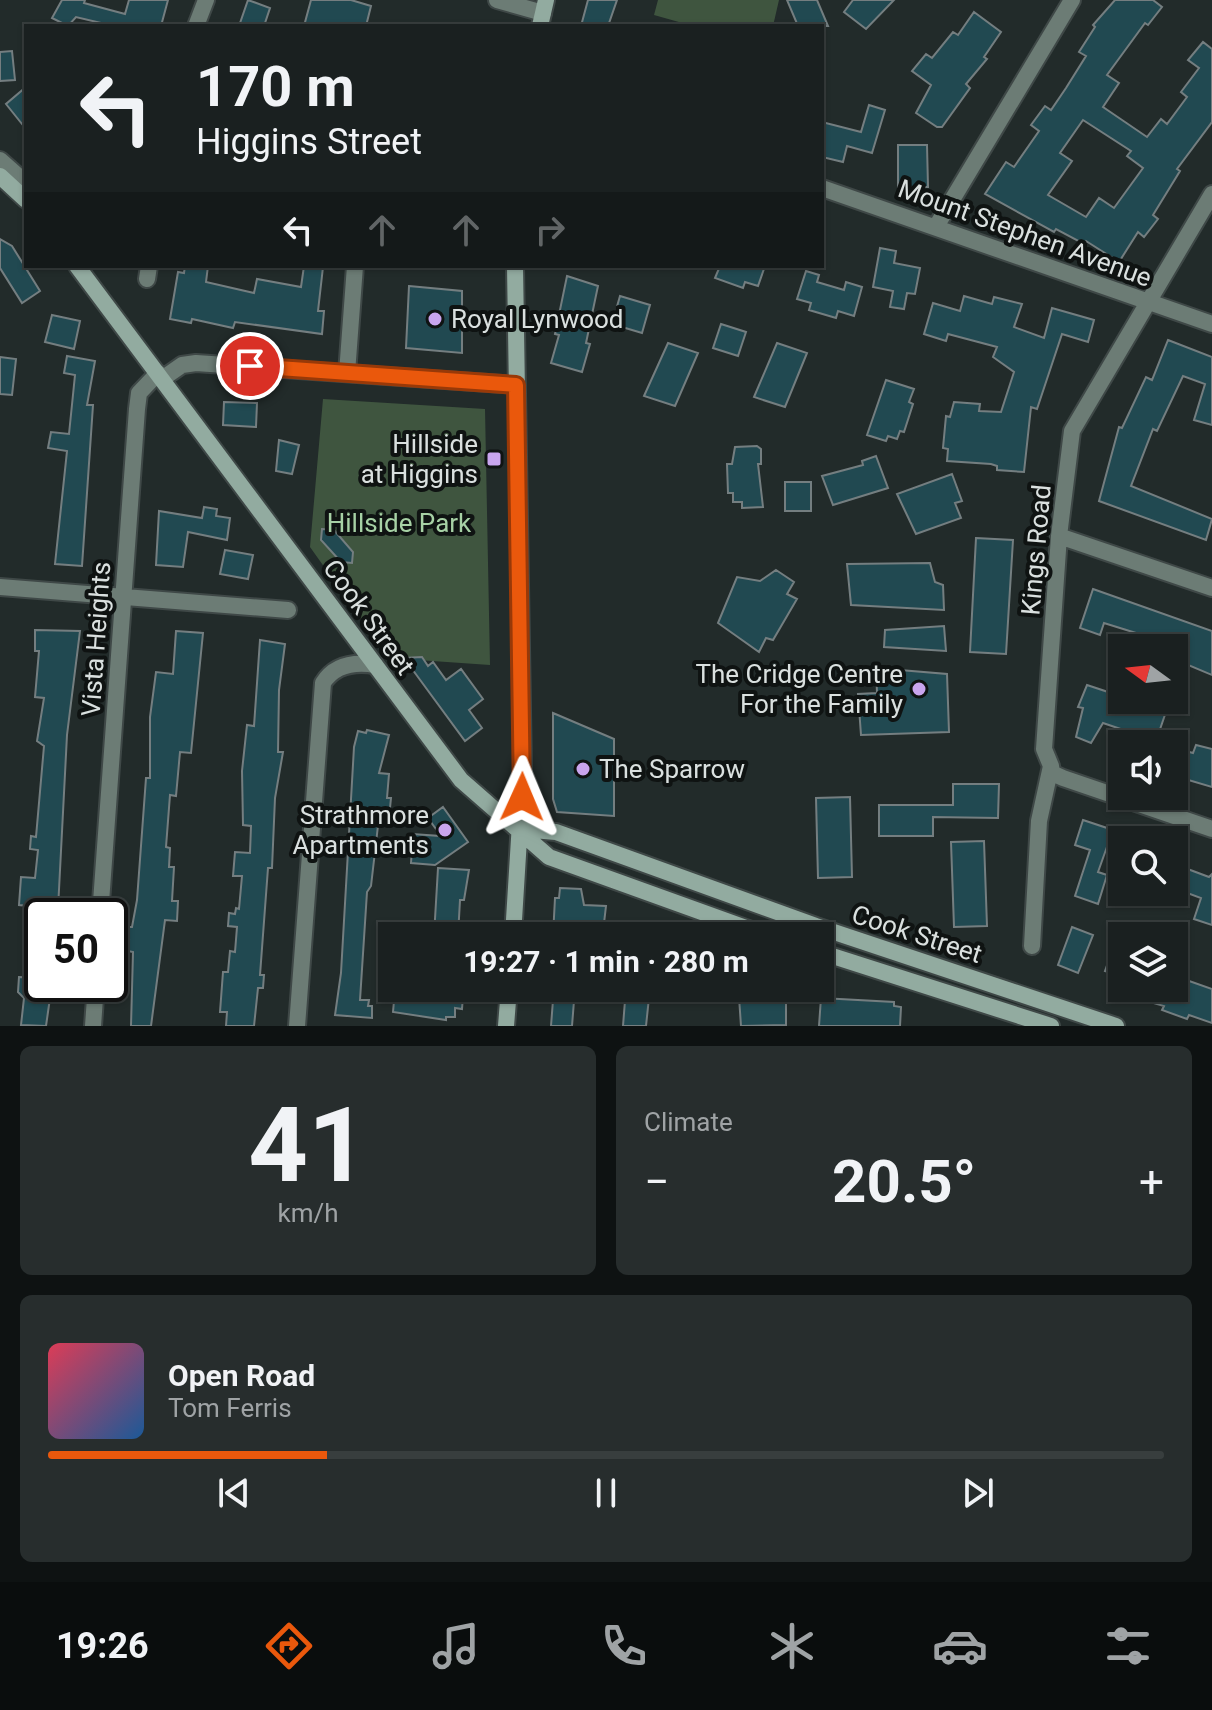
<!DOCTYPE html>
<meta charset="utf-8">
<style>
:root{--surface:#1a2020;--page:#272d2d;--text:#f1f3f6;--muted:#9fa3a5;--line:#383e3e;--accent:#ea580c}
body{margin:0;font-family:Roboto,sans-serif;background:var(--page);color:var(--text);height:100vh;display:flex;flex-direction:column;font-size:30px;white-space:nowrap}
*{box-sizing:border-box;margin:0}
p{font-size:26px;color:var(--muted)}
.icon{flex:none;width:44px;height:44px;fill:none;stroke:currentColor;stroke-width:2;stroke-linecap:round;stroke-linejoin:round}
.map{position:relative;height:1026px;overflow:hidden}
.panel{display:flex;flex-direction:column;gap:20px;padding:20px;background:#0e1212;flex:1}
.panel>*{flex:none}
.banner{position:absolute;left:24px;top:24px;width:800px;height:244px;border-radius:0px;box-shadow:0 2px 6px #0004,0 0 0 2px var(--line);background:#1a2020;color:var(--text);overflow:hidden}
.needle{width:52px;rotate:285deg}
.fabs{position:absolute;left:1108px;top:634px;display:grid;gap:16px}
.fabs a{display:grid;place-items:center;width:80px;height:80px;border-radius:0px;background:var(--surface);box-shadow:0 2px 6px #0004,0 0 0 2px var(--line);font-size:40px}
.speed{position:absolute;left:24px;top:898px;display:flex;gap:16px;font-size:40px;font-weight:700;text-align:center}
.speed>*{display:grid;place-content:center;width:104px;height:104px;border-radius:50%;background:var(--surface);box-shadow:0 2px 6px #0004,0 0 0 2px var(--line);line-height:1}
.speed .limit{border:4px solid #111;border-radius:12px;background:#fff;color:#111}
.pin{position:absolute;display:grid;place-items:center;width:68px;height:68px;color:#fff;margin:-34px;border:4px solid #fff;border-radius:50%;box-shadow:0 2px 8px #0007}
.me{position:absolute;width:88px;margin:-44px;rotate:1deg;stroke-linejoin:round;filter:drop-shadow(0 0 6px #0008)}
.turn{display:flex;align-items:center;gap:28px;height:168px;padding:0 40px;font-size:36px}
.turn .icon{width:104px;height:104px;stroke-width:2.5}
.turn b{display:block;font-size:56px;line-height:68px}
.lanes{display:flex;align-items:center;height:76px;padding:0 40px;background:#0003;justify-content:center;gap:40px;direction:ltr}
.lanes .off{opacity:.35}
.big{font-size:60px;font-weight:700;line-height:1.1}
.panel .tile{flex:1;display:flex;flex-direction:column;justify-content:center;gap:12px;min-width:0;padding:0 28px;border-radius:12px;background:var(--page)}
.panel .dial{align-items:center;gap:0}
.dial b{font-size:104px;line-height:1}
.song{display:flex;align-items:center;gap:24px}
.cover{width:96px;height:96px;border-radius:12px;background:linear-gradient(135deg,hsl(350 70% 55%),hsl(210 70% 35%))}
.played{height:8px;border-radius:4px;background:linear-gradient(90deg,var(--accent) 25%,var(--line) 25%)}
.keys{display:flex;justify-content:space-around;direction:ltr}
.heat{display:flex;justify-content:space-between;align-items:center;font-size:44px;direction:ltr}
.panel .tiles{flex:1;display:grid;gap:20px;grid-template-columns:1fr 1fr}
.tile:last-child{grid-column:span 2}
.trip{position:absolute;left:378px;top:922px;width:456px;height:80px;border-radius:0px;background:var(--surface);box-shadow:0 2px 6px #0004,0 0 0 2px var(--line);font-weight:700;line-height:80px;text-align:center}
.dock{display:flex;height:128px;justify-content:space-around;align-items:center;background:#0a0d0d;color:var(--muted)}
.dock .icon{width:56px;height:56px}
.dock .selected{color:var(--accent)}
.dock b{font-size:36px;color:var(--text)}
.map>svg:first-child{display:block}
.green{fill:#3f553f}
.building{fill:#214951;stroke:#747e80;stroke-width:2;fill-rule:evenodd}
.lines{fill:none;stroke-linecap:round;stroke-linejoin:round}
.minor-casing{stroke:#3f4847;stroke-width:20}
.tertiary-casing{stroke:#3f4847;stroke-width:20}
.secondary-casing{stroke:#3f4847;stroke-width:20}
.minor{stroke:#6c7c75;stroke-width:16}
.tertiary{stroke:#6c7c75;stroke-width:16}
.secondary{stroke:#92aba0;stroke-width:16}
.route-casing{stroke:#983908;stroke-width:20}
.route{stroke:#ea580c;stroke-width:14}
.poi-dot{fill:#c9a5ee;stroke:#0f1312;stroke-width:3}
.labels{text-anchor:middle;stroke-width:8;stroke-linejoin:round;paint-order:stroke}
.street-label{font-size:26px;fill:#dae0df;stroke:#0f1312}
.poi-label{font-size:26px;fill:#dae0df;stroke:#0f1312;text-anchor:end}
.park-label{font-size:26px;fill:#a7d1a5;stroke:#0f1312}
</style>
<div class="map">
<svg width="1212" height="1026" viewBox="0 0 1212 1026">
<rect width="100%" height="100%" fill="#222b2a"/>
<path class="green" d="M658,0H779L773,26H693L654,15Z
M323,399L485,409L490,665L389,658L310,547Z"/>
<path class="building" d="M62,0H85L84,3L125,14L129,0H168L161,26H100L101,23L76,17L68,26L52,18Z
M248,0L270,8L264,26H239Z
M311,0H351L371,6L366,26H304Z
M588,0H617L608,26H581Z
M787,0H817L828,26H798Z
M853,0H894L866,29L844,12Z
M1115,0H1153L1162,7L1148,25L1145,23L1107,75L1119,83L1103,107L1147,137L1161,119L1167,124L1187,97L1181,92L1199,68L1188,60L1203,42L1212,49V122L1177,169L1180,171L1153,215L1158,219L1144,237L1138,232L1119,262L1086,241L1084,244L1056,229L1054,232L985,194L1006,162L1014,167L1039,131L1031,125L1045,106L1051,110L1066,88L1086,56L1079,52L1095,27L1093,25ZM1083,120L1131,151L1127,156L1143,168L1114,208L1099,198L1086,217L1048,195L1072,161L1060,153Z
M974,12L1001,32L984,57L987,59L966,84L970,88L942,127H937L916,113L931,85L912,71L926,54L932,58L953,32L958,35Z
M12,51L15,80L0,81V52Z
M26,87V129L6,104Z
M869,105L885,110L872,153L847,146L843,162L822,157V122L861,132Z
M898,145H927L928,187H898Z
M0,239L12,246L40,291L22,303L0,268Z
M880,248L896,251L894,263L920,268L915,294L907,293L904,309L890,307L893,291L873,287Z
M185,266H208L206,282L254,293L257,279L301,287L304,266L323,267L318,311H324L322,334L235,322L233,328L192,319L191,323L170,319L178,272L184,273Z
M720,266H765L758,286L745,282L743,288L715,278Z
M806,271L819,275L817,282L844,290L846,282L862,287L854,316L838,311L836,318L809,310L811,303L797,299Z
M567,276L598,286L586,343L590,344L582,372L551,363L559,335L555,334Z
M409,286L462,291V353L406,348Z
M620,296L650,305L642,333L612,324Z
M964,296L992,304L994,297L1022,304L1014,327L1044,338L1052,308L1094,320L1088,342L1062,334L1037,409L1031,407L1024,472L997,470V466L991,464L947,461L948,449L943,448L946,416L950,417L954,402L980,404L979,411L1001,412L1014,372L993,357L997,347L948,334L946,341L924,334L933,303L960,311Z
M52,315L80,321L74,349L45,342Z
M721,324L746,332L738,356L713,348Z
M1168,340L1212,357V425L1194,420L1205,384L1183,376L1157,431L1153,429L1131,486L1212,519L1206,540L1099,501L1119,427L1122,428L1146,377L1152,380Z
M668,343L698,353L675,406L644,396Z
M777,343L807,353L785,407L754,397Z
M67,356L95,361L87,405H93L82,566L55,564L67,451L48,448L51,432L69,434L75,375L64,373Z
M0,357L16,359L12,395L0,394Z
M886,380L914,389L909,402L913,404L904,432L900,431L897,439L888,436L886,441L867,435Z
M224,402L257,403L256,427L223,425Z
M279,440L299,445L292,474L276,471Z
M757,446L761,449V464H758L763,507L742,508V502H733V493H728L727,464H732L735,447Z
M876,456L888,488L833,505L822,476L863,465L862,461Z
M952,474L962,501L955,503L961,518L916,534L897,494Z
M785,482H811V511H785Z
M204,507L217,509L216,516L230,518L227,540L188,532L183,567L156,565L159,511L202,518Z
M322,529L334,530L353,552L352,563L341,562L321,540Z
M976,538L1013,540L1006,654L970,652Z
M225,550L253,555L248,579L220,574Z
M930,563L935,582L943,585L944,610L851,605L847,564Z
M776,570L794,582L787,594L797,599L773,640L766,638L759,652L718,623L737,577L760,581Z
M1093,589L1212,631V675L1174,659V648H1149L1152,638L1104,623L1100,635L1080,628Z
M944,626L946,651L884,647L885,630Z
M35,630L80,631L67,735L58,909L19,905L21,877L35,878L38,850L30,849L31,836L36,837L44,746L37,741L44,698L35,697L39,651H35Z
M176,631L203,633L191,753L180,752L176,796L170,795L166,847L170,848L169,867H174L172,901H178L177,921L165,920L151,1026H131L133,952L128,951L129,940H125L126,927H132L137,900L146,778H150V717L156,672L173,674Z
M260,640L285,644L279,690L278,752H283L275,798L272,868H268L260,975H264L263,988H258L254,1026H226L227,1012H220L223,972H228L230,951L235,952L237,927L228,926L229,913L235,914L236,908L239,909L242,876H233L235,852L250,853L251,826L243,825L242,771L247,725L254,726Z
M422,657L428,666L433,662L446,680L461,669L483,699L469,710L482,728L465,741L404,658Z
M876,668L947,674L949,732L861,735L858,694L877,693Z
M1087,685L1114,694L1112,700H1170L1156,741L1103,723L1091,743L1076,737L1083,708L1078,707Z
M553,713L614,739V816L557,812L553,799Z
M367,730L389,735L379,773L389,774L387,798H391L389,818L379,817L371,886L367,892L360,1000H369L368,1006H372V1018L335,1015L341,973L354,747L358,731L366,733Z
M1196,745L1212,749V787L1175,776L1182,750L1193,753Z
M953,784H999L998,818L933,817V836H879V805H953Z
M850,797L852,877L818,878L816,798Z
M443,807L468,842L435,865L411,863L413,834L441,836L428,818Z
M1083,820L1113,830L1098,872L1107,875L1098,904L1075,896L1090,850L1075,845Z
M984,841L987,926L954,927L951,842Z
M1177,865L1209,877L1212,874V925L1194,919L1201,898L1174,888Z
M438,868L469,870L464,900H460L458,936H434Z
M560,888L581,889L584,905L606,906L604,923L580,922L579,936H553L555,898H559Z
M1072,927L1093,935L1078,973L1058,965Z
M1120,929L1122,930V976L1105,971Z
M1175,976L1212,989V1023L1189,1015L1187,1019L1162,1010L1164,1006L1140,999L1143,988H1174Z
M19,977L42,978V984H52L46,1026L21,1025L24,998L18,992Z
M525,988H575L572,1026H551L553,1000L525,997Z
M626,988H650L646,1026H623Z
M743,988H786V1025L741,1026L739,997H742Z
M419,993L463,996L462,1009L455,1008V1017H446V1020L393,1012L394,1001L419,1003Z
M821,998L894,1002V1006L901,1007L900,1026H819Z"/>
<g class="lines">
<g class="minor-casing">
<path id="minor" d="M497,0L543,13
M196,26L206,0
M822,188L1212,324
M937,225L1072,0
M147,279L149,266
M347,373L355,266
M162,379L182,365L196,363L516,385
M1059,536L1212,588
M0,587L288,610
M1051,766L1052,773L1063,778L1212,829
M100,916L137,409L139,393L158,373
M1032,946L1039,821L1051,766L1044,749L1059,536L1072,431L1212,194
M93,1026L96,984
M297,1026L323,683C335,664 356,662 375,665"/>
</g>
<g class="tertiary-casing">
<path id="tertiary" d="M0,160L26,183"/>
</g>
<g class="secondary-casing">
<path id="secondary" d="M540,26L546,0
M0,176L26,200
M77,266L461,780L549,857L768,936
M521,829L556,832L816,926L1116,1026
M513,936L523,774L515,266
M820,952L1051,1026
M506,1026L509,988"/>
</g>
<use href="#minor" class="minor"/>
<use href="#tertiary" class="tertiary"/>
<use href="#secondary" class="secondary"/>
</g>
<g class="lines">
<g class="route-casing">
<path id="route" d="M250,366L516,385L522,797"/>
</g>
<use href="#route" class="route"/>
</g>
<g class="poi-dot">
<circle cx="435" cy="319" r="8"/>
<rect x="486" y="451" width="16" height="16" rx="4"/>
<circle cx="919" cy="689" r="8"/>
<circle cx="583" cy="769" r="8"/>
<circle cx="445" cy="830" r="8"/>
</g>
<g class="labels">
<g class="street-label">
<text transform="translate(1025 233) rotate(20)" y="9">Mount Stephen Avenue</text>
<text transform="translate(1036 550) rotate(-85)" y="9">Kings Road</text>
<text transform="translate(369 617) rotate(54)" y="9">Cook Street</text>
<text transform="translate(96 639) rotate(-86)" y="9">Vista Heights</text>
<text transform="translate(917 934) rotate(18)" y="9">Cook Street</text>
</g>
<g class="poi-label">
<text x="451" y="328" text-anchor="start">Royal Lynwood</text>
<text x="478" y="453">Hillside<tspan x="478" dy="30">at Higgins</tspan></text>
<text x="903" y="683">The Cridge Centre<tspan x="903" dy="30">For the Family</tspan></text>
<text x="599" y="778" text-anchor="start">The Sparrow</text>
<text x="429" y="824">Strathmore<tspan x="429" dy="30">Apartments</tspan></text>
</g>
<g class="park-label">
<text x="399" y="532">Hillside Park</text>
</g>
</g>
</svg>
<div class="fabs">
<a><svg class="needle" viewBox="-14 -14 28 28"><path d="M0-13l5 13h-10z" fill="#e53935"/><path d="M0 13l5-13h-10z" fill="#9fa3a5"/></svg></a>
<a><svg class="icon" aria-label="sound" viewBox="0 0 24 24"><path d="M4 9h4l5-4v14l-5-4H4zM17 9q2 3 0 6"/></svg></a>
<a><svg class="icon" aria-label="search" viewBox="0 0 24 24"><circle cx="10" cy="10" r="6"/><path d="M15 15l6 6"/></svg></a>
<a><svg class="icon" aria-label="layers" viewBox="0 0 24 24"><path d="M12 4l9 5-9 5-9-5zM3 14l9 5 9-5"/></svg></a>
</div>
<div class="speed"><div class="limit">50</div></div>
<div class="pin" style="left:250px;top:366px;background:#d93025"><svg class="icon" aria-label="arrive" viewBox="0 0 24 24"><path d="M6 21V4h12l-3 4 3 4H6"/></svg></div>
<svg class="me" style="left:522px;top:797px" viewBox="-20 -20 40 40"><path d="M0-17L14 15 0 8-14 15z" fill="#ea580c" stroke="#fff" stroke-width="4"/></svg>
<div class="trip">19:27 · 1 min · 280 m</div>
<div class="banner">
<div class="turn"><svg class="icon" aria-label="left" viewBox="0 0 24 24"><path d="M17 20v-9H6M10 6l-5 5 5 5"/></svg><div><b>170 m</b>Higgins Street</div></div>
<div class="lanes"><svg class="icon" aria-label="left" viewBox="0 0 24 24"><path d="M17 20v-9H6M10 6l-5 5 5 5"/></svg><svg class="icon off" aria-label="ahead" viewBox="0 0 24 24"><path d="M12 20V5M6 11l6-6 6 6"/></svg><svg class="icon off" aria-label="ahead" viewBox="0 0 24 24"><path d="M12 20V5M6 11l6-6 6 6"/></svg><svg class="icon off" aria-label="right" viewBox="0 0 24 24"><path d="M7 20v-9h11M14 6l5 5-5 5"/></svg></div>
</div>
</div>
<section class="panel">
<div class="tiles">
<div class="tile dial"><b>41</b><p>km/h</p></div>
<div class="tile"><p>Climate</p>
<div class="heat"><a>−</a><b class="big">20.5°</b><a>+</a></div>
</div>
<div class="tile">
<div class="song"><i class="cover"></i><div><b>Open Road</b><p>Tom Ferris</p></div></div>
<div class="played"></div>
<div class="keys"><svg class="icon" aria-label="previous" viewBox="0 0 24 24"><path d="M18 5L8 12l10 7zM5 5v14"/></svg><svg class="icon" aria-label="pause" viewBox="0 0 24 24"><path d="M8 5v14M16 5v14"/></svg><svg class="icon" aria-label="next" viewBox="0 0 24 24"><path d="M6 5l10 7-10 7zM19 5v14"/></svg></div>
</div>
</div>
</section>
<nav class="dock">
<b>19:26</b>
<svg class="icon selected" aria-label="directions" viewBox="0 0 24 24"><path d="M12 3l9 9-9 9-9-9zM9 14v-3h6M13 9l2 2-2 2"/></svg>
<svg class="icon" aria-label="music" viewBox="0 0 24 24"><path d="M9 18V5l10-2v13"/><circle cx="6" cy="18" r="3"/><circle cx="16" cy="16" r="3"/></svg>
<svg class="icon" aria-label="phone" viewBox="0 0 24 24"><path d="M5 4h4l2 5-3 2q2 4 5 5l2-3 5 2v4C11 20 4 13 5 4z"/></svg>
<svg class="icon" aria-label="climate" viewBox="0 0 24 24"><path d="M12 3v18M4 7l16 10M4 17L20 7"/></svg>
<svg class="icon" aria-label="car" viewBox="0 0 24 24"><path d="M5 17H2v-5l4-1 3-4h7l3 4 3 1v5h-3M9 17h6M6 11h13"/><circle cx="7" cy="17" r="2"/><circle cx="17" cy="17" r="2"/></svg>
<svg class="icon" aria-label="filters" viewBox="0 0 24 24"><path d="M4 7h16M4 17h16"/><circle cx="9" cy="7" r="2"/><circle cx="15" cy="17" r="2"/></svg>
</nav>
